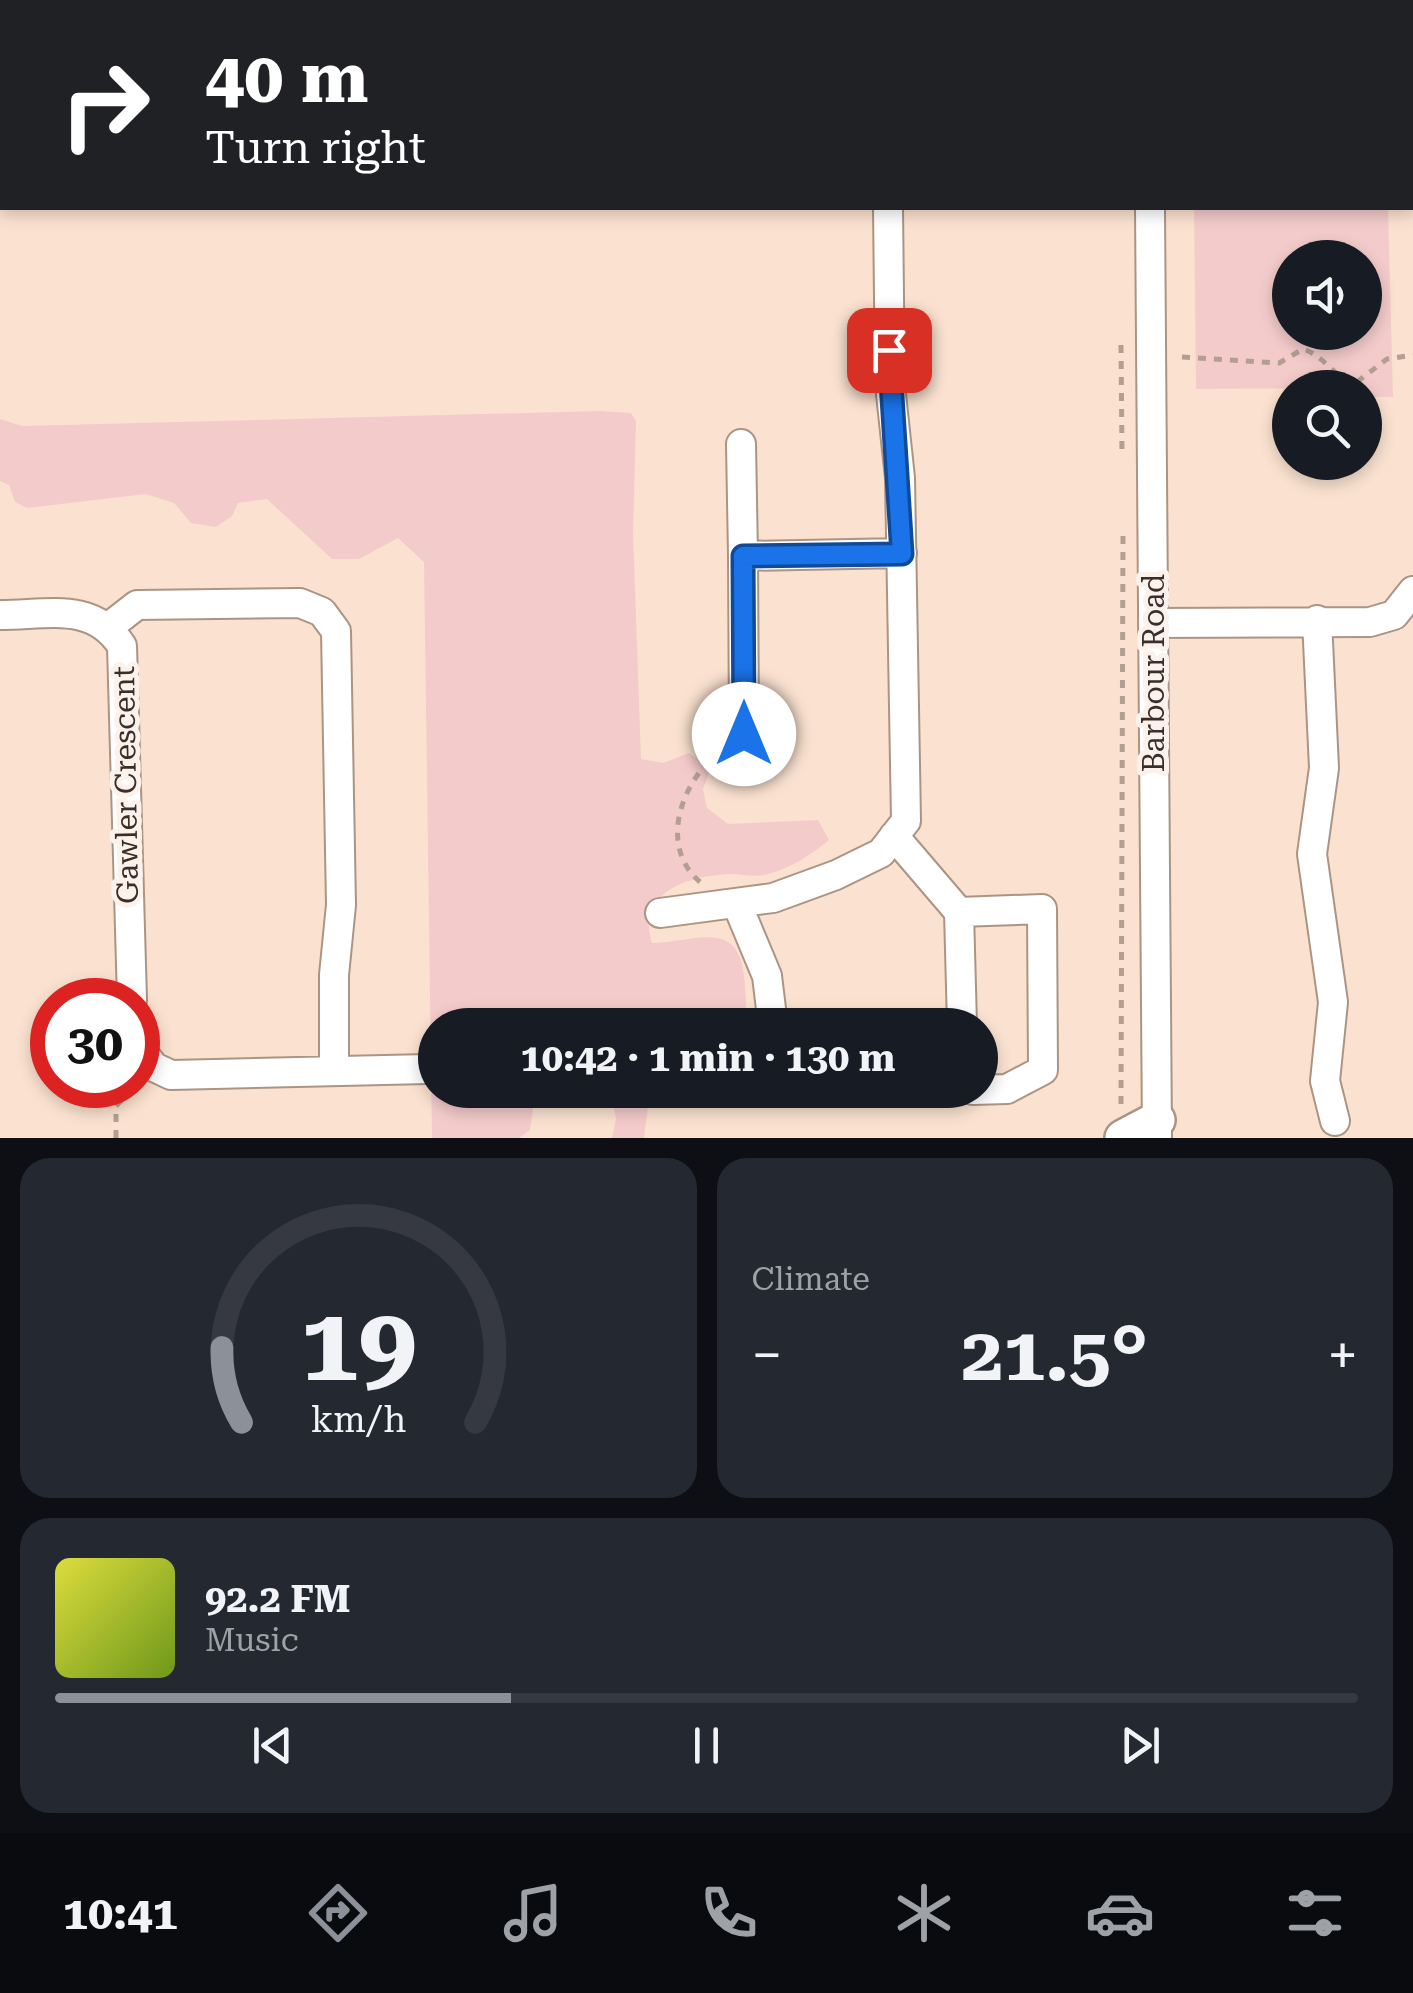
<!DOCTYPE html>
<meta charset="utf-8">
<style>
:root{--surface:#171b24;--page:#242831;--text:#f1f3f6;--muted:#9ea1a6;--line:#363941;--accent:#8c9099}
body{margin:0;font-family:"Roboto Serif",serif;background:var(--page);color:var(--text);height:100vh;display:flex;flex-direction:column;font-size:38px;white-space:nowrap}
*{box-sizing:border-box;margin:0}
p{font-size:32px;color:var(--muted)}
.icon{flex:none;width:55px;height:55px;fill:none;stroke:currentColor;stroke-width:2;stroke-linecap:round;stroke-linejoin:round}
.map{position:relative;height:1138px;overflow:hidden}
.panel{display:flex;flex-direction:column;gap:20px;padding:20px;background:#0d0f14;flex:1}
.panel>*{flex:none}
.banner{position:absolute;left:0px;top:0px;width:1415px;height:210px;box-shadow:0 5px 15px #0003;background:#202124;color:#fff;overflow:hidden}
.fabs{position:absolute;left:1272px;top:240px;display:grid;gap:20px}
.fabs a{display:grid;place-items:center;width:110px;height:110px;border-radius:50%;background:var(--surface);box-shadow:0 5px 15px #0003;font-size:50px}
.speed{position:absolute;left:30px;top:978px;display:flex;gap:20px;font-size:50px;font-weight:700;text-align:center}
.speed>*{display:grid;place-content:center;width:130px;height:130px;border-radius:50%;background:var(--surface);box-shadow:0 5px 15px #0003;line-height:1}
.speed .limit{border:15px solid #d22;background:#fff;color:#111}
.pin{position:absolute;display:grid;place-items:center;width:85px;height:85px;color:#fff;margin:-42px;border-radius:20px;box-shadow:0 5px 15px #0006}
.me{position:absolute;width:110px;margin:-55px;rotate:0deg;stroke-linejoin:round;filter:drop-shadow(0 0 8px #0008)}
.turn{display:flex;align-items:center;gap:35px;height:210px;padding:0 40px;font-size:45px}
.turn .icon{width:130px;height:130px;stroke-width:2.5}
.turn b{display:block;font-size:70px;line-height:85px}
.big{font-size:75px;font-weight:700;line-height:1.1}
.panel .tile{flex:1;display:flex;flex-direction:column;justify-content:center;gap:15px;min-width:0;padding:0 35px;border-radius:30px;background:var(--page)}
.panel .dial{align-items:center;gap:0}
.dial svg{height:260px;overflow:visible;fill:none;stroke:var(--line);stroke-width:7;stroke-linecap:round;text-anchor:middle}
.dial text{fill:var(--text);stroke:none}
.song{display:flex;align-items:center;gap:30px}
.cover{width:120px;height:120px;border-radius:15px;background:linear-gradient(135deg,hsl(60 70% 55%),hsl(80 70% 35%))}
.played{height:10px;border-radius:5px;background:linear-gradient(90deg,var(--accent) 35%,var(--line) 35%)}
.keys{display:flex;justify-content:space-around;direction:ltr}
.heat{display:flex;justify-content:space-between;align-items:center;font-size:55px;direction:ltr}
.panel .tiles{flex:1;display:grid;gap:20px;grid-template-columns:1fr 1fr}
.tile:last-child{grid-column:span 2}
.trip{position:absolute;left:418px;top:1008px;width:580px;height:100px;border-radius:50px;background:var(--surface);box-shadow:0 5px 15px #0003;font-weight:700;line-height:100px;text-align:center}
.dock{display:flex;height:160px;justify-content:space-around;align-items:center;background:#090b0e;color:var(--muted)}
.dock .icon{width:70px;height:70px}
.dock .active{color:var(--accent)}
.dock b{font-size:45px;color:var(--text)}
.map>svg:first-child{display:block}
.green{fill:#f3cbca;fill-rule:evenodd}
.lines{fill:none;stroke-linecap:round;stroke-linejoin:round}
.minor-casing{stroke:#ab9484;stroke-width:32}
.major-casing{stroke:#ab9484;stroke-width:40}
.path{stroke:#b29f91;stroke-width:5;stroke-dasharray:8 8;stroke-linecap:butt}
.minor{stroke:#fff;stroke-width:28}
.major{stroke:#fff;stroke-width:35}
.route-casing{stroke:#114b97;stroke-width:25}
.route{stroke:#1a73e8;stroke-width:18}
.labels{text-anchor:middle;stroke-width:10;stroke-linejoin:round;paint-order:stroke}
.street-label{font-size:30px;fill:#392f28;stroke:#fdf2eb}
</style>
<div class="map">
<svg width="1413" height="1138" viewBox="0 0 1413 1138">
<rect width="100%" height="100%" fill="#fbe2d0"/>
<path class="green" d="M1194,208H1388L1393,397H1365V388L1196,389ZM1290,258H1365V332H1290Z
M600,411L631,413L636,421L633,533L641,759L663,763L689,753L711,768L703,789L707,808L728,824L818,820L829,840C811,855 791,868 768,874C756,878 742,874 729,874C688,876 636,892 652,943C698,942 742,915 745,987C746,1002 748,1013 739,1025H435V1090H542L535,1095L530,1130L519,1138H432L424,562L398,538L359,559H332L267,499L238,503L232,516L216,527L191,523L174,503L146,494L27,508L15,502L9,485L0,481V419L22,426Z
M611,1090H650L644,1138H612L616,1119Z"/>
<g class="lines">
<g class="minor-casing">
<path id="minor" d="M479,0V2
M1149,0V2
M0,118L2,120
M1150,208L1157,1137
M741,444L743,556
M0,615C48,615 93,601 122,646L132,1000
M1317,620L1324,768L1312,854L1333,1002L1325,1081L1335,1121
M1153,623L1370,622L1394,615L1413,591
M110,626L137,605L300,603L322,612L336,631L341,905L334,975V1071
M744,734L743,556L902,553
M894,836L959,912L962,1025
M737,904L767,976L773,1025
M959,912L1042,909L1043,1070L1007,1089L973,1090
M660,913L773,898L836,875L881,853L906,821L900,478L890,385L888,208
M138,1046L154,1067L171,1075L428,1069"/>
</g>
<g class="major-casing">
<path id="major" d="M1123,1138L1157,1120"/>
</g>
<path class="path" d="M1118,0V2
M1121,345L1122,454
M1182,357L1279,363L1303,349C1323,355 1334,376 1353,385L1387,359L1413,355
M700,882C655,843 685,775 725,747
M1121,1104L1123,535
M116,1138V1106L136,1085"/>
<use href="#minor" class="minor"/>
<use href="#major" class="major"/>
</g>
<g class="lines">
<g class="route-casing">
<path id="route" d="M744,734L743,556L902,554L889,350"/>
</g>
<use href="#route" class="route"/>
</g>
<g class="labels">
<g class="street-label">
<text transform="translate(1154 673) rotate(-90)" y="10">Barbour Road</text>
<text transform="translate(126 785) rotate(-91)" y="10">Gawler Crescent</text>
</g>
</g>
</svg>
<div class="fabs">
<a><svg class="icon" aria-label="sound" viewBox="0 0 24 24"><path d="M4 9h4l5-4v14l-5-4H4zM17 9q2 3 0 6"/></svg></a>
<a><svg class="icon" aria-label="search" viewBox="0 0 24 24"><circle cx="10" cy="10" r="6"/><path d="M15 15l6 6"/></svg></a>
</div>
<div class="speed"><div class="limit">30</div></div>
<div class="pin" style="left:889px;top:350px;background:#d93025"><svg class="icon" aria-label="arrive" viewBox="0 0 24 24"><path d="M6 21V4h12l-3 4 3 4H6"/></svg></div>
<svg class="me" style="left:744px;top:734px" viewBox="-20 -20 40 40"><circle r="19" fill="#fff"/><path d="M0-13L10 11 0 6-10 11z" fill="#1a73e8"/></svg>
<div class="trip">10:42 · 1 min · 130 m</div>
<div class="banner">
<div class="turn"><svg class="icon" aria-label="right" viewBox="0 0 24 24"><path d="M7 20v-9h11M14 6l5 5-5 5"/></svg><div><b>40 m</b>Turn right</div></div>
</div>
</div>
<section class="panel">
<div class="tiles">
<div class="tile dial"><svg viewBox="0 0 100 80">
<path d="M14 69A42 42 0 1 1 86 69"/>
<path d="M14 69A42 42 0 0 1 8 46" stroke="#8c9099"/>
<text x="50" y="56" font-size="32" font-weight="700">19</text>
<text x="50" y="72" font-size="11">km/h</text>
</svg></div>
<div class="tile"><p>Climate</p>
<div class="heat"><a>−</a><b class="big">21.5°</b><a>+</a></div>
</div>
<div class="tile">
<div class="song"><i class="cover"></i><div><b>92.2 FM</b><p>Music</p></div></div>
<div class="played"></div>
<div class="keys"><svg class="icon" aria-label="previous" viewBox="0 0 24 24"><path d="M18 5L8 12l10 7zM5 5v14"/></svg><svg class="icon" aria-label="pause" viewBox="0 0 24 24"><path d="M8 5v14M16 5v14"/></svg><svg class="icon" aria-label="next" viewBox="0 0 24 24"><path d="M6 5l10 7-10 7zM19 5v14"/></svg></div>
</div>
</div>
</section>
<nav class="dock">
<b>10:41</b>
<svg class="icon active" aria-label="directions" viewBox="0 0 24 24"><path d="M12 3l9 9-9 9-9-9zM9 14v-3h6M13 9l2 2-2 2"/></svg>
<svg class="icon" aria-label="music" viewBox="0 0 24 24"><path d="M9 18V5l10-2v13"/><circle cx="6" cy="18" r="3"/><circle cx="16" cy="16" r="3"/></svg>
<svg class="icon" aria-label="phone" viewBox="0 0 24 24"><path d="M5 4h4l2 5-3 2q2 4 5 5l2-3 5 2v4C11 20 4 13 5 4z"/></svg>
<svg class="icon" aria-label="climate" viewBox="0 0 24 24"><path d="M12 3v18M4 7l16 10M4 17L20 7"/></svg>
<svg class="icon" aria-label="car" viewBox="0 0 24 24"><path d="M5 17H2v-5l4-1 3-4h7l3 4 3 1v5h-3M9 17h6M6 11h13"/><circle cx="7" cy="17" r="2"/><circle cx="17" cy="17" r="2"/></svg>
<svg class="icon" aria-label="filters" viewBox="0 0 24 24"><path d="M4 7h16M4 17h16"/><circle cx="9" cy="7" r="2"/><circle cx="15" cy="17" r="2"/></svg>
</nav>
